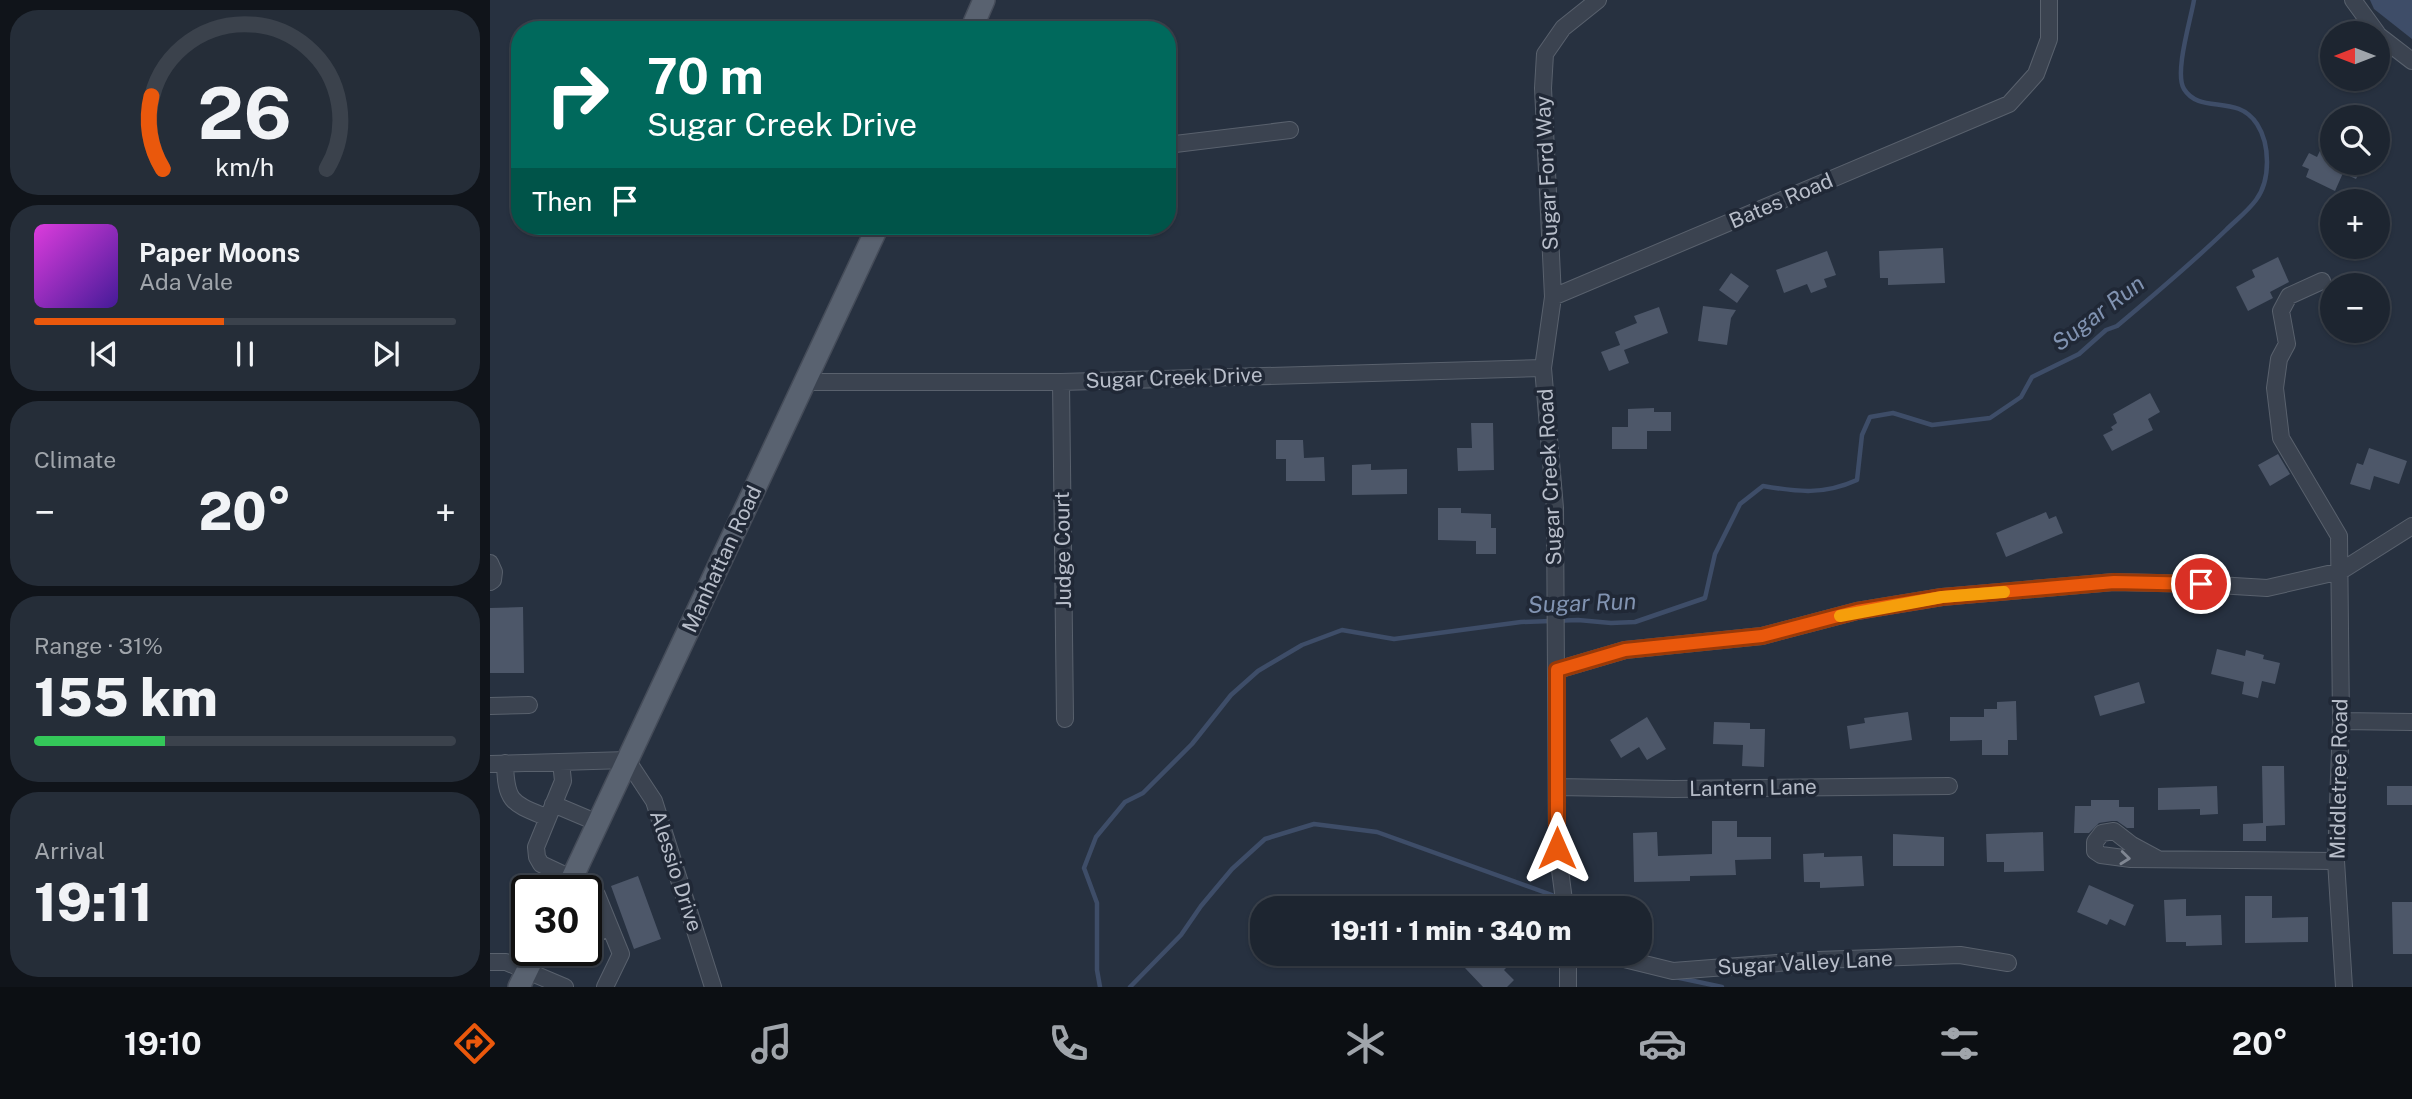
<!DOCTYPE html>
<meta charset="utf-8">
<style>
:root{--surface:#1d2530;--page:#252d38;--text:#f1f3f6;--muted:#a0a5ab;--line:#3b424c;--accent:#ea580c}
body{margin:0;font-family:"Public Sans",sans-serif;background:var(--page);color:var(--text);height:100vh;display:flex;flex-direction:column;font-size:26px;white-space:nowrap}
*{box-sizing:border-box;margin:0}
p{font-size:23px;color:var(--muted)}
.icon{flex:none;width:38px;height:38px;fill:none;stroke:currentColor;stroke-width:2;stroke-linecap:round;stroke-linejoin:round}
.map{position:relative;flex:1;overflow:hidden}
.panel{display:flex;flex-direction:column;gap:10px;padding:10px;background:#10141a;width:490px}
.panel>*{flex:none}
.hud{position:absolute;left:21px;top:21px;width:665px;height:214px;border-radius:28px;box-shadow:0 2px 5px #0004,0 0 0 2px var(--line);background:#00695c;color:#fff;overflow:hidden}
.needle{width:46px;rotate:270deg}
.tools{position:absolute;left:1830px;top:21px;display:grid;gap:14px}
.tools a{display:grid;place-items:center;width:70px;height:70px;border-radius:50%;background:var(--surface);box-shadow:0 2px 5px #0004,0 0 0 2px var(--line);font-size:35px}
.speed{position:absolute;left:21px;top:875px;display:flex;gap:14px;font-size:35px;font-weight:700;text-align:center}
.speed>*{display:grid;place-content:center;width:91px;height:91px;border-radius:50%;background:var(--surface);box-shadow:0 2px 5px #0004,0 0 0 2px var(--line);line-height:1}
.speed .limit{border:4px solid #111;border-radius:10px;background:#fff;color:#111}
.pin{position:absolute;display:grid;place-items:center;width:60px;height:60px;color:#fff;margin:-30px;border:4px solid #fff;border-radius:50%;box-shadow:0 2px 7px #0007}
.me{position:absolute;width:77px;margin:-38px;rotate:0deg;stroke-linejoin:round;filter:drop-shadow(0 0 5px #0008)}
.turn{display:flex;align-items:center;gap:24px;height:147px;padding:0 21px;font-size:32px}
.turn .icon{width:91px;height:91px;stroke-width:2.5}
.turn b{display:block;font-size:49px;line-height:60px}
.then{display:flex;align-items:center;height:66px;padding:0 21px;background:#0003;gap:14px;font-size:26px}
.big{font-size:52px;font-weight:800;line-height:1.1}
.panel .tile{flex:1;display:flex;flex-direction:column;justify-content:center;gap:10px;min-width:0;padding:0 24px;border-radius:28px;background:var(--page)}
.panel .dial{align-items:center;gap:0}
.dial svg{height:182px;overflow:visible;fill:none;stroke:var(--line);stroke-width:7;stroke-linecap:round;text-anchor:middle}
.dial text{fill:var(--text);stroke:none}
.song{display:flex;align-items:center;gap:21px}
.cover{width:84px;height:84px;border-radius:10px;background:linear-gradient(135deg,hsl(300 70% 55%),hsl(260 70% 35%))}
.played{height:7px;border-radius:4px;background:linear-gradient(90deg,var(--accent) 45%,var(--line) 45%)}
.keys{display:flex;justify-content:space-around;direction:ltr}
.heat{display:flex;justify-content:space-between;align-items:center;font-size:38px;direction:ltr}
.charge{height:10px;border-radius:5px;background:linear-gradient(90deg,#34c759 31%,var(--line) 0)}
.trip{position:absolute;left:760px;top:896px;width:402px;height:70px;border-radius:28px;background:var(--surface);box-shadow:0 2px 5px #0004,0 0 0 2px var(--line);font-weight:800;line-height:70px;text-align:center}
.tabs{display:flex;height:112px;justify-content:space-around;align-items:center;background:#0c0f13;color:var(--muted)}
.tabs .icon{width:49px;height:49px}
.tabs .on{color:var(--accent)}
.tabs b{font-size:32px;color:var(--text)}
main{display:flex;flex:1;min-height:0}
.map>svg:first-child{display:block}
.water{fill:#3e4d68}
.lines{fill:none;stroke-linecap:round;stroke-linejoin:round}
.stream{stroke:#3e4d68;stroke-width:4.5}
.building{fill:#4d5769}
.minor-casing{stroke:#59616d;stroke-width:18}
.major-casing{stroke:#454c59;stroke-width:24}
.minor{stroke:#3b4350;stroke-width:16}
.major{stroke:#596270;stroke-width:21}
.oneway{stroke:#808793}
.route-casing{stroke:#983908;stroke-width:18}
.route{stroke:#ea580c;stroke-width:12}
.slow{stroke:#f59e0b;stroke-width:12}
.labels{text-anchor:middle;stroke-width:7;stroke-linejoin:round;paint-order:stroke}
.street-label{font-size:21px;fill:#b8beca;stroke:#202836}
.water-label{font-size:23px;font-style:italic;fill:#8193b1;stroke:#202836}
</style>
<main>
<section class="panel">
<div class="tile dial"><svg viewBox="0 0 100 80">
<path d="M14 69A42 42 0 1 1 86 69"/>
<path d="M14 69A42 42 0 0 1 9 37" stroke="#ea580c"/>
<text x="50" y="56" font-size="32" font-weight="700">26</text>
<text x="50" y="72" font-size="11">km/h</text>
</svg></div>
<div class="tile">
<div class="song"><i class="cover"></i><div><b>Paper Moons</b><p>Ada Vale</p></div></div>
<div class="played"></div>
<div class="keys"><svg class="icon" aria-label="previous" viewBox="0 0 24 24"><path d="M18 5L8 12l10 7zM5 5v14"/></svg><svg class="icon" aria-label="pause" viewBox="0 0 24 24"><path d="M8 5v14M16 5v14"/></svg><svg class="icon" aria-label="next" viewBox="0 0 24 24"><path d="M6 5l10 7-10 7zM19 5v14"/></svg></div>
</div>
<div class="tile"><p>Climate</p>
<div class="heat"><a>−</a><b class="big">20°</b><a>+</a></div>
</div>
<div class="tile"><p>Range · 31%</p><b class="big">155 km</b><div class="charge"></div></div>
<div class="tile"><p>Arrival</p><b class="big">19:11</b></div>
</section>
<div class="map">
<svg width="1922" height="987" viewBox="0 0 1922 987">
<rect width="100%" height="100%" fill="#273140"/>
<path class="water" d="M1880,0H1922V39L1884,9Z"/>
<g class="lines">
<path class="stream" d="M1185,977L1232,987
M610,987L607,970V903L594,868L606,837L635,802L653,793L702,744L741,695L768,671L812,645L852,630L904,639L1031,622L1088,620L1121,623L1145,622L1215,598L1225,554L1250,504L1273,486C1308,492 1334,495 1367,480L1372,435L1380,417L1403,413L1442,425L1500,418L1531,397L1542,377L1589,354L1616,330L1627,326C1664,295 1701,264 1736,230C1745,221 1758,211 1766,200C1781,180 1780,144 1767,124C1747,93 1710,115 1694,89C1684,73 1701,19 1704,0
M640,987L691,935L711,906L742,869L775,839L824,824L887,832L1062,895"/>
</g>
<path class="building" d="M1843,123V163H1874L1866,179L1853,173L1845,191L1816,177L1819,169L1812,166L1819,153L1827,157Z
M1453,248L1455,283L1398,285V278H1390L1389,251Z
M1337,251L1346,275L1334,279L1337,287L1321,293L1317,284L1294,293L1286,270Z
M1788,257L1799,282L1780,292L1783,298L1758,311L1746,287L1765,277L1762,270Z
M1241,273L1259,286L1247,303L1229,290Z
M1213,306L1246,310L1241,318L1237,345L1208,341Z
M1169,307L1178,333L1134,350L1139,363L1119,371L1111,352L1130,345L1125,332L1147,323L1144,316Z
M1660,393L1670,412L1658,419L1663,430L1622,451L1613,435L1623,430L1621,427L1627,423L1623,414Z
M1164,408V412H1181V431H1157V449H1122V427H1138V409Z
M981,423H1003L1004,470L968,471L967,448H982Z
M786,440H813L814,458L834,457L835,481H796V459H786Z
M1879,448L1917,461L1909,484L1884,476L1880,490L1860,484L1867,463L1873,465Z
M1788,454L1800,474L1780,486L1768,465Z
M881,464V470L917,469V494L862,495V465Z
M948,508H971V513L1001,514V528H1006V554H986V541L948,540Z
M1556,512L1559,519L1566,516L1573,533L1516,557L1506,533Z
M33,607L34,673H0V608Z
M1727,649L1755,656L1756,650L1774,655L1773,659L1790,663L1785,684L1772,681L1768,698L1752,694L1754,682L1721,674Z
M1649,682L1655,703L1610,716L1604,696Z
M1526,701L1527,740H1518V755H1492V740L1460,741V717H1494V709H1507V702Z
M1418,712L1422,740L1360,749L1357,726L1375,723L1374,718Z
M1157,717L1176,749L1157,760L1149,747L1131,758L1120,740Z
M1224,722L1260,723V729H1275L1274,767L1252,766L1253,745L1223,744Z
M1772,766H1794L1795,825L1776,826V841H1753V824L1773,823Z
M1727,786L1728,814L1710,815V809L1668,810V788Z
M1897,786H1922V805H1897Z
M1601,800H1629V807H1644V828H1637L1627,821H1622L1609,823L1599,833H1584L1585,806H1601Z
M1222,821H1247V837H1281V859L1245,860L1246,875L1200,876V881L1144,882L1143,833L1167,832L1168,856L1222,854Z
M1553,832L1554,871L1514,872V862H1497L1496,834Z
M1403,834L1454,837V866H1403Z
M1334,853V857L1372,856L1374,886L1330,888V882H1314L1313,854Z
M148,876L171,939L144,949L121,886Z
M1599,885L1644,905L1635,926L1620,919L1617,925L1587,912Z
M1755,896H1782V918L1818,917V942L1755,943Z
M1696,899V916L1731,915L1732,945L1696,946V942H1676L1674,900Z
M1902,902H1922V954H1903Z
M970,954H1011L1020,964L1014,970L1024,980L1017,987H993L975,968L980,964Z"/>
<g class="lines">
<g class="minor-casing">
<path id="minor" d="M1863,0L1887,33
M1888,35L1922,61
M677,145L800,130
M1832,281L1799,296L1791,311L1797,344L1789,359L1785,388L1791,438L1849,536L1851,721L1846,861L1854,987
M1063,297L1519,104L1546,74L1559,39V0
M316,382H571L1053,368
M571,382L575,719
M0,563L4,572L3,580L0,582
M1067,670L1135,650L1272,636L1367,611L1452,597L1624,582L1711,584L1777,588L1851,571L1922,526
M0,706L39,705
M1851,721L1922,722
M71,762L73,781L46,847L47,857L51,864L102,888L107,895L131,954L115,987
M15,763C16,803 22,803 58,818
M0,764L137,760L164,801L223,987
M1067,787L1184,789L1459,786
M63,804L108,823
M1668,859L1642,845L1624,831L1612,833L1605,842V851L1611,855L1641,859L1846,861
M1075,908L1067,847L1065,508L1053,368L1063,297L1053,88L1055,54L1073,28L1108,0
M96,936L120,928
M1078,954V987
M1114,954L1183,971L1328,960L1470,955L1518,963
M0,962H16L75,987"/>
</g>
<g class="major-casing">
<path id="major" d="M481,30L494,0
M76,891L388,226
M29,987L47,950"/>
</g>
<use href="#minor" class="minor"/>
<use href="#major" class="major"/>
</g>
<defs><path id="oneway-chevron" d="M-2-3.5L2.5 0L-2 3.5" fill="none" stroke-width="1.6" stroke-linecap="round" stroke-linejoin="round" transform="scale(1.75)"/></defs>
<use class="oneway" href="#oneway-chevron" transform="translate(1635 858) rotate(6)"/>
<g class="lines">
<g class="route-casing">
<path id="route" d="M1067,848V670L1135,650L1272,636L1367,611L1452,597L1624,582L1711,584"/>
</g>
<use href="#route" class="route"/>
<path class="slow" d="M1350,616L1452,597L1514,592"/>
</g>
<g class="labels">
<g class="street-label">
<text transform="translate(1057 173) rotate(-93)" y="7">Sugar Ford Way</text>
<text transform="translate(1291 201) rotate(-23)" y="7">Bates Road</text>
<text transform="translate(684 378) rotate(-2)" y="7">Sugar Creek Drive</text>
<text transform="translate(1060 477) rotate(-93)" y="7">Sugar Creek Road</text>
<text transform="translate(573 550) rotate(-91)" y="7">Judge Court</text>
<text transform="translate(232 559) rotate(-65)" y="7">Manhattan Road</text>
<text transform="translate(1849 779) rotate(-89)" y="7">Middletree Road</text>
<text transform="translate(1263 788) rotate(-1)" y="7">Lantern Lane</text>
<text transform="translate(186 871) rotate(72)" y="7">Alessio Drive</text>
<text transform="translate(1315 963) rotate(-3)" y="7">Sugar Valley Lane</text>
</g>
<g class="water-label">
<text transform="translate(1608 313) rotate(-37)" y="8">Sugar Run</text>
<text transform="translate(1092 603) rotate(-2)" y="8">Sugar Run</text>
</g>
</g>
</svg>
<div class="tools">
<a><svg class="needle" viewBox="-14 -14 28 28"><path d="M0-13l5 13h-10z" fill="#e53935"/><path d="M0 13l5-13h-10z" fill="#a0a5ab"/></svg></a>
<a><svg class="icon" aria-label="search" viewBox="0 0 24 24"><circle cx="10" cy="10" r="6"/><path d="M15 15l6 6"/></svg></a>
<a>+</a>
<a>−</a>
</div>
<div class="speed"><div class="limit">30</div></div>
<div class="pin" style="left:1711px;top:584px;background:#d93025"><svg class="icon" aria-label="arrive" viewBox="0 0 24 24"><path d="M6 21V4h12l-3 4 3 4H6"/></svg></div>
<svg class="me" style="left:1067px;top:848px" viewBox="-20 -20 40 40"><path d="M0-17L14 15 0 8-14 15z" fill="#ea580c" stroke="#fff" stroke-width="4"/></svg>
<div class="trip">19:11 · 1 min · 340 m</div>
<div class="hud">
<div class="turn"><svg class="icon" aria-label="right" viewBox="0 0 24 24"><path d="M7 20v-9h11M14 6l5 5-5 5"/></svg><div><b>70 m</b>Sugar Creek Drive</div></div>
<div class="then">Then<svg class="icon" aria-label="arrive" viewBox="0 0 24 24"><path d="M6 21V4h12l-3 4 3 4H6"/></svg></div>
</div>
</div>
</main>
<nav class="tabs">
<b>19:10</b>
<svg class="icon on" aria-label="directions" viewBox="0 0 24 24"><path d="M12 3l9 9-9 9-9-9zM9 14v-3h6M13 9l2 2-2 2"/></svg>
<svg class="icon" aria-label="music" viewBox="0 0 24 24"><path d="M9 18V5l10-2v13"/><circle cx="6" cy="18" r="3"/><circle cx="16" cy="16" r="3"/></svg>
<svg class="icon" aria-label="phone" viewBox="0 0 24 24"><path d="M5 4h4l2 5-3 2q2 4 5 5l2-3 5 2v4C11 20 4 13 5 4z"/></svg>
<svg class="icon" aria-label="climate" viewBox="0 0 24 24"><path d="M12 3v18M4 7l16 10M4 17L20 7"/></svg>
<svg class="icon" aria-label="car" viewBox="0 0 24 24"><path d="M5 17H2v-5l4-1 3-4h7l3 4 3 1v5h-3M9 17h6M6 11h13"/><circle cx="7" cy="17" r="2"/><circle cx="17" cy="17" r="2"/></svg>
<svg class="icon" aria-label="filters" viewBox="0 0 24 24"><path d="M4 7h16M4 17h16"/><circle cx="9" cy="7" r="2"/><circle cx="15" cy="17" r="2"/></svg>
<b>20°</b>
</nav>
